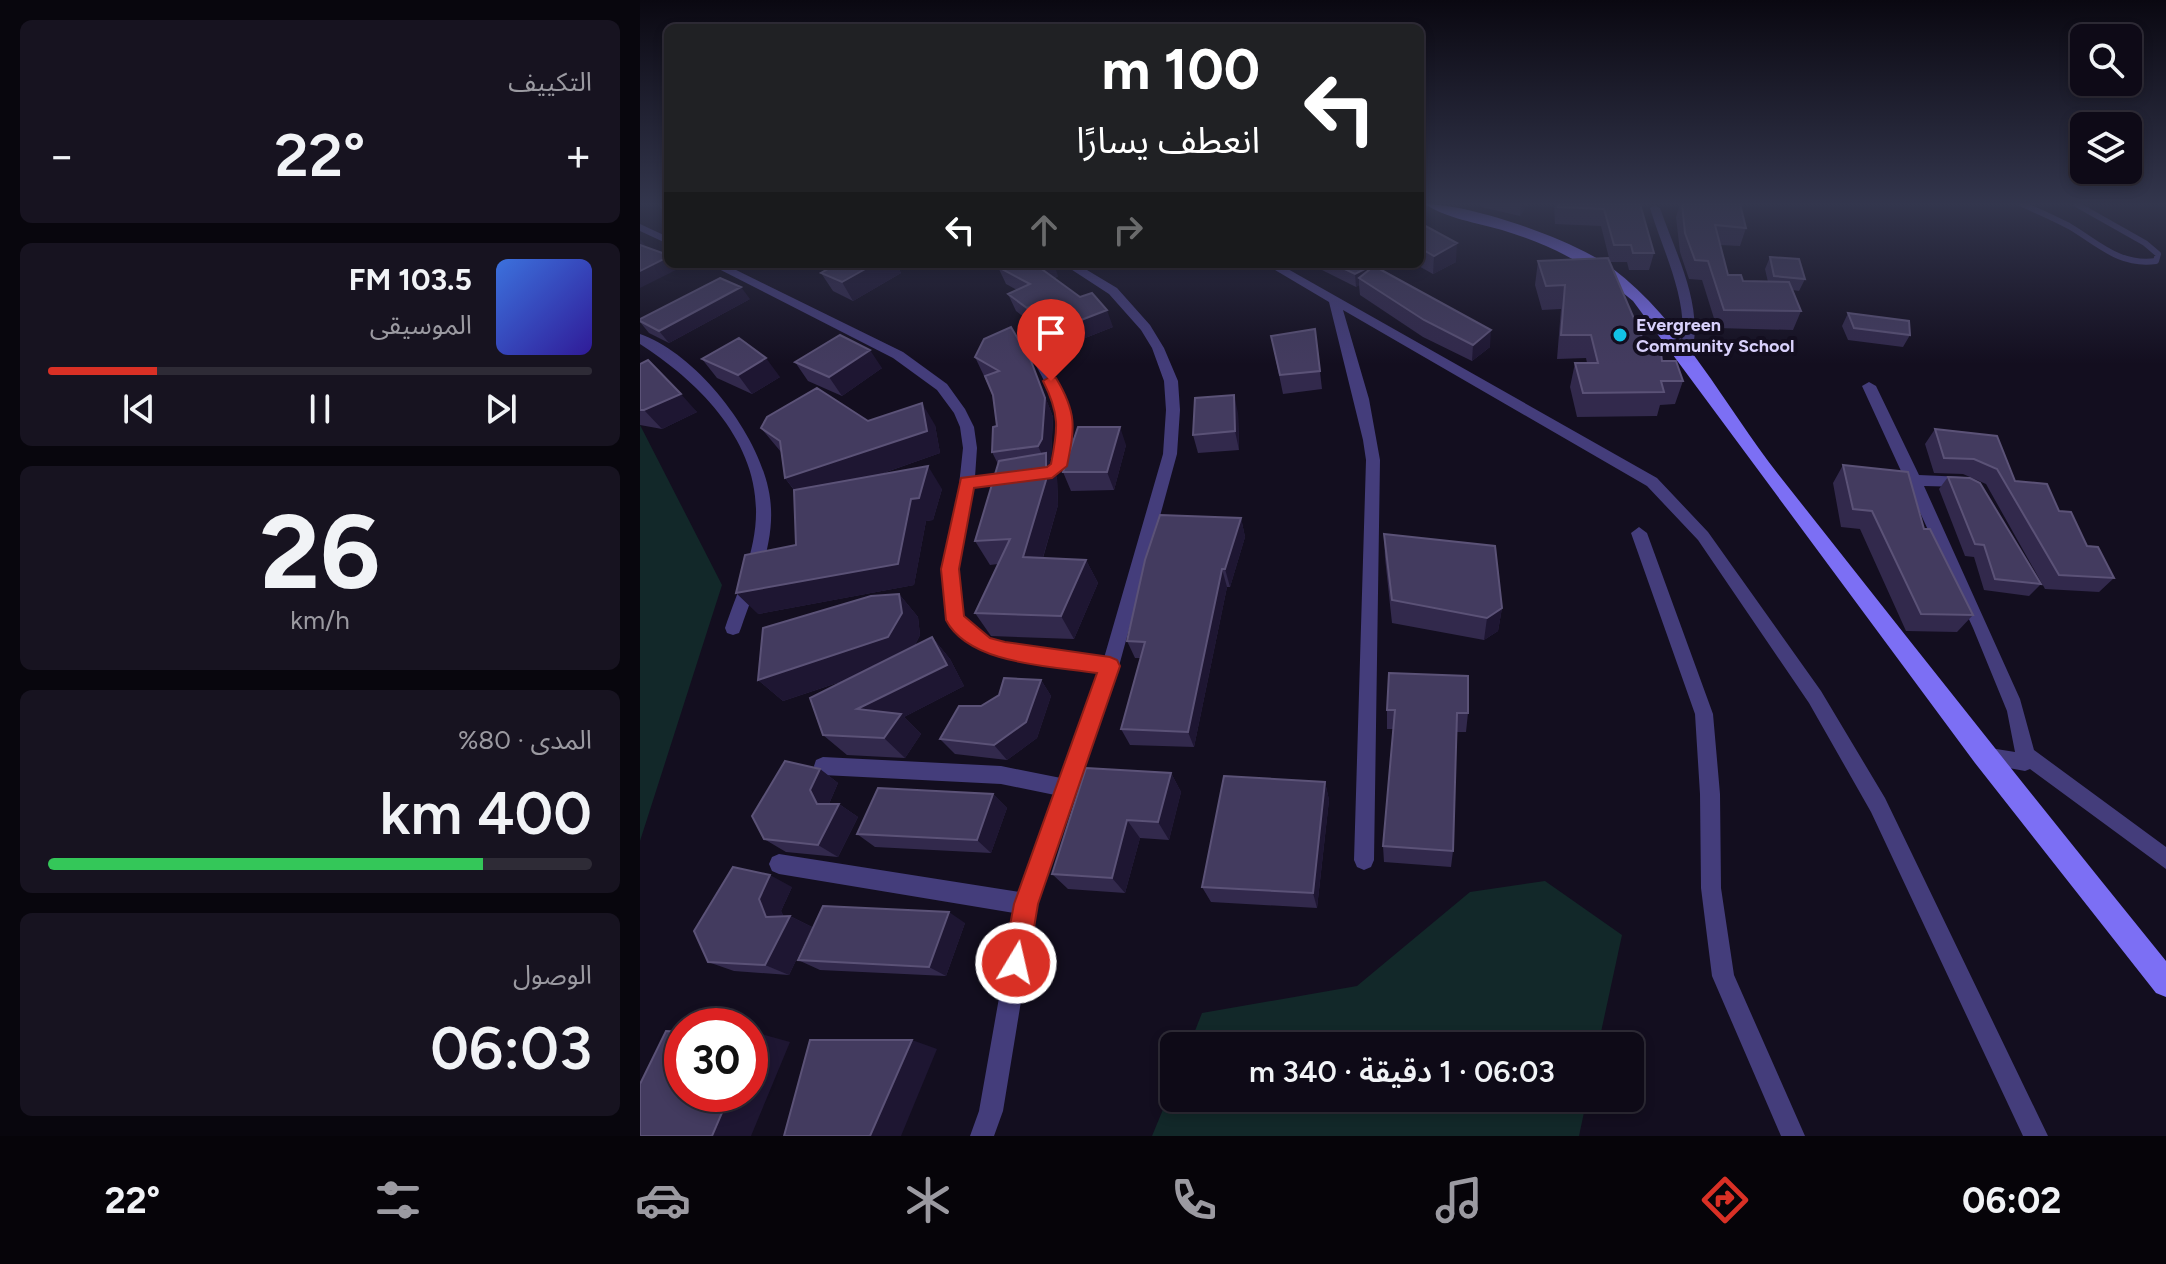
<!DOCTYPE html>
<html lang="ar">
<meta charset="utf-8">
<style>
:root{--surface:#0e0a17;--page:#171320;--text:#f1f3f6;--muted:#9b9aa1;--line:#2e2b36;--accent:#d93025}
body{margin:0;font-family:Figtree,"Noto Sans Arabic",sans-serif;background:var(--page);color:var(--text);direction:rtl;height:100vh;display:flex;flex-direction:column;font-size:30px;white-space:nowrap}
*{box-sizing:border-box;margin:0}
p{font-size:26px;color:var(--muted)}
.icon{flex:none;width:44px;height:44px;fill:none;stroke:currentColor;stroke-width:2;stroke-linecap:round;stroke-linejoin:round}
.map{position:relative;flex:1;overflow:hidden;direction:ltr}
.side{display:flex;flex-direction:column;gap:20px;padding:20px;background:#08060d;width:640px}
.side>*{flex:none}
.hud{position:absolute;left:24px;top:24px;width:760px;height:244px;border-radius:12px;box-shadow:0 4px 12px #0003,0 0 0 2px var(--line);direction:rtl;background:#202124;color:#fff;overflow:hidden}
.controls{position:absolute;left:1430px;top:24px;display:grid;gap:16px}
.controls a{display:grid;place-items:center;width:72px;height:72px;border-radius:12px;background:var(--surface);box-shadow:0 4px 12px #0003,0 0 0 2px var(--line);font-size:40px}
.speed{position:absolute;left:24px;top:1008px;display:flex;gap:16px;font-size:40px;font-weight:700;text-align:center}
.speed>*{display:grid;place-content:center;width:104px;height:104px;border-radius:50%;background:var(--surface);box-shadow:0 4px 12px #0003,0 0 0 2px var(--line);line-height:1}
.speed .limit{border:12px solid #d22;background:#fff;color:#111}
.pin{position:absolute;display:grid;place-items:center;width:68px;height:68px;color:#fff;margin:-82px -34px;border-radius:50% 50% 50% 0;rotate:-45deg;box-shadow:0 0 8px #0007}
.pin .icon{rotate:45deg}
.me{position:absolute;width:88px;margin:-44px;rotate:9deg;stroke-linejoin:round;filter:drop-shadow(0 0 6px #0008)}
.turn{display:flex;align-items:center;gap:28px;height:168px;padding:0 32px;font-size:36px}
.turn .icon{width:104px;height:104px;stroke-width:2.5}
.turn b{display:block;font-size:56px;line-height:68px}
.lanes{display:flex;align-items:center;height:76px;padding:0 32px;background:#0003;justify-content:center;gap:40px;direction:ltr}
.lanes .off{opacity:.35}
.big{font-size:60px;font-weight:600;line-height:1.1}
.side .widget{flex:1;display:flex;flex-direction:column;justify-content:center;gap:12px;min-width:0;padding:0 28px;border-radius:12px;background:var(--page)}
.side .dial{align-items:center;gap:0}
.dial b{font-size:104px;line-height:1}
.song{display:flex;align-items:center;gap:24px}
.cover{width:96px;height:96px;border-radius:12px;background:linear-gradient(135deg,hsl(220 70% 55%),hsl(250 70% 35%))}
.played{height:8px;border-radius:4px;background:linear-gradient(90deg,var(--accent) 20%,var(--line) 20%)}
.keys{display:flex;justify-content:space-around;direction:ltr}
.heat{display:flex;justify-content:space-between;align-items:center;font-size:44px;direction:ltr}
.charge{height:12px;border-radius:6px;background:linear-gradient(90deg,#34c759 80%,var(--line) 0)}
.trip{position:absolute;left:520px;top:1032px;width:484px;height:80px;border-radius:12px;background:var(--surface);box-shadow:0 4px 12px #0003,0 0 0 2px var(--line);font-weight:600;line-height:80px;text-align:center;direction:rtl}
.dock{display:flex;height:128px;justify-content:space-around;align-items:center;background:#060409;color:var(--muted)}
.dock .icon{width:56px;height:56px}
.dock .selected{color:var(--accent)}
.dock b{font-size:36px;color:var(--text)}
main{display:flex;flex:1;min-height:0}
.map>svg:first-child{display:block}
.green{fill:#122829}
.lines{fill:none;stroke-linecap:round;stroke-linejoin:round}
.lane{stroke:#443d7b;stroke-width:6}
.street{fill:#443d7b;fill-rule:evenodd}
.secondary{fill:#7c6ff4;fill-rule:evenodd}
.wall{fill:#32294c}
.shaded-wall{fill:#1e1632}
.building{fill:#433b5f;stroke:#5b5277;stroke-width:2}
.route{fill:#d93025;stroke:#8d1f18;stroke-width:2}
.poi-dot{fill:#12c2e6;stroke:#130e1f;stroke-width:3}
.labels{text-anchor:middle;stroke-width:8;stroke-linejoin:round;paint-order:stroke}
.far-poi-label{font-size:18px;font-weight:bold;fill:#d8d0fb;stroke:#130e1f;text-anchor:start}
</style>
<main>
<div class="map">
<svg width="1526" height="1136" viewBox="0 0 1526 1136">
<rect width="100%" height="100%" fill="#130e1f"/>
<path class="green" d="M0,425L82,585L0,841Z
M905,881L982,935L958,1046H549L562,1013L717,986L830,892Z
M534,1083V1098H947L939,1136H512Z"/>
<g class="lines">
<path class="lane" d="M1382,204C1398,211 1414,218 1429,226C1458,243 1479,266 1516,261L1518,254L1505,243L1436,204"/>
<path class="street" d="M1015,205L1020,208C1036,255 1065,306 1051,357L1045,361L1039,357C1053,307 1024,255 1010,208Z
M0,224L28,237V244L0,231Z
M69,264H84L263,352L307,384L325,409L334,427L337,448L335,477L378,473L380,477L378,481L334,487L318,569L323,617L350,639L365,644L464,658L523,454L526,410L524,381L512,348L501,330L469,294L423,264H437L477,288L510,325L524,348L538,381L540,410L537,454L479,666L397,904L363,1111L354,1136H330L339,1111L374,913L139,874L132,871L129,864L132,857L139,854L380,892L415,795L361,784L183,775L176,772L174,766L176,760L183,757L361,766L421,778L459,672L365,658L338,649L309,625L302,569L317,504L323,448L320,427L314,413L297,390L253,358Z
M625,264H639L1017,478L1068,532L1181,691L1245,798L1408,1136H1383L1231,812L1169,703L1058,540L1007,486L703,310L729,399L740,460L734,860L731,867L724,870L717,867L714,860L726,460L723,440L689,302Z
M0,334C60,355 129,445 131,509C133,549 114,590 101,628L99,633L93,635L87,633L85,628C98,590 117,550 116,509C115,437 56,380 0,344Z
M388,340L392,341C416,375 469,469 396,479L389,474L391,470L404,467L413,461C429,419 405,378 382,344Z
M1229,382L1236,386L1279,475L1324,477L1331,482L1324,487L1284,486L1380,699L1394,750L1526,847V869L1390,769L1385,771L1337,762L1335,756L1337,750L1344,747L1375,752L1367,711L1333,628L1222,386Z
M999,527L1007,533L1073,714L1080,794L1081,888L1094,975L1165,1136H1141L1072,976L1061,888L1060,794L1055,714L991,533Z"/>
<path class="secondary" d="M785,204C831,204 934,240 972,268C1042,321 1085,406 1138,474C1267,637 1395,800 1526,961V997L1516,993L1335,763L993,301C951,266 914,246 862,230C838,223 805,218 785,204Z"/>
</g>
<path class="wall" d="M18,204H28V216L25,214Z
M842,204H888L880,216L841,207Z
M914,204H1000L1014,253L1009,270H989L987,262H970L961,226L915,224Z
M1040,204H1100L1106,228L1100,246L1080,245L1088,275L1103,281L1128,282L1125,269L1130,257L1165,279L1159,291L1153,290L1161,311L1153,330L1077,328L1062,280L1049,279L1040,252L1036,217Z
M780,223L816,262L793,274L775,264H780Z
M898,261L1022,361L1043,381L1035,404L1020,405L1017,416L937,417L930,387L935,363H947L946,358L917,359L921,309L902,310L895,285Z
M197,264H256L261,273L213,301L193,291L181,273Z
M670,264H731L733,267L850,347L832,361L783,337L720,295L719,285L716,287Z
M358,267L418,276L414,279L473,327L430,344L408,319L394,325L376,311L368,294L377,290L366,284Z
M110,299L29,343L9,333L0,322V319Z
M1208,313L1270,335L1263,347L1208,340L1202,326Z
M675,329L682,389L643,394L631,336Z
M335,357L391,361L413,417L411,458L409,460L417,478L418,505L403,558L446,560L458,583L434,639L351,636L335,613L358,564L350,565L335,541L358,464L352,452L357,426L353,395Z
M62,359L140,377L112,394L77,378Z
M155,362L242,368L202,396L168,381Z
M0,364L57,412L22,429L0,425Z
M598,413L599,450L558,453L553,435Z
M228,421L295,425L300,453L235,476L302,489L293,520L286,521L274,585L118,614L156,545L154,490L145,478L141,452L121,428Z
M1295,429L1419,511L1447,546L1474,578L1459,592L1405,589L1346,484L1323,474L1294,473L1285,444Z
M486,445L474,490L431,491L423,472Z
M1203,465L1284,529L1333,615L1317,632L1266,631L1220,529L1201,527L1193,483Z
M1308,477L1401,584L1389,596L1344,590L1334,557L1325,556L1299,489Z
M601,518L605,537L590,587H587L554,747L490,745L481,729L501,658H495L487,641Z
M744,534L862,608L858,631L844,640L752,623L745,558Z
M259,594L278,617L280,635L275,645L292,637L310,659L324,686L264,717L281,734L265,758L207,755L183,735L206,680L143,701L118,680Z
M401,680L411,696L397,738L367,760L315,754L300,739L341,706Z
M747,710L828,713L826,732H816L813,851L811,867L744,862L743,846L753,729H747Z
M180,769L198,783L189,804H199L218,817L198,857L146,852L124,839Z
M531,773L541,792L529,840L500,838L485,893L428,889L412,874Z
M685,782L689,800L677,908L571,902L562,887Z
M353,794L367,808L351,853L235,847L217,834Z
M152,887L141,911L144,917L150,916L172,927L149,975L94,971L68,962Z
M325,923L306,976L180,970L158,960Z"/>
<path class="shaded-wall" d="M881,204H888L880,216Z
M0,240H1L11,252L0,251Z
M817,243L816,262L793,274L794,256Z
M28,257V264H37L40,268L0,288V271Z
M234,264H256L261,273L213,301L202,282Z
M404,264H414L418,276L405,284L399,267Z
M733,265V277L719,278V285L716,287L715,274Z
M101,287L110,299L29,343L19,331Z
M401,302L408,319L394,325L387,308Z
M467,310L473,327L430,344L423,327Z
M851,330L850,347L832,361L833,345Z
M230,350L242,368L202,396L189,377Z
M126,358L140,377L112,394L98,375Z
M391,361L413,417L411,458L409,460L417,478L418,505L396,581L383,557L406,463L398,446Z
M41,394L57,412L22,429L4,410Z
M594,395L598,413L599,450L595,431Z
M282,403L295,425L300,453L163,501L145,478Z
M480,427L486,445L474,490L467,472Z
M288,466L302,489L293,520L286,521L274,585L118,614L96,593L271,499Z
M601,518L605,537L590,587L585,569Z
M446,560L458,583L434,639L421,616Z
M582,569L587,587L554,747L548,732Z
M259,594L278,617L280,635L268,659L143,701L118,680Z
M862,608L858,631L844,640L847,618Z
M292,637L310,659L324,686L264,717L281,734L265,758L244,738L217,709Z
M401,680L411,696L397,738L367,760L354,745Z
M180,769L198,783L189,804H199L218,817L198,857L178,845L177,804L170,790Z
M531,773L541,792L529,840L518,822Z
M685,782L689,800L677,908L673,893Z
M353,794L367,808L351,853L337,840Z
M487,820L500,838L485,893L472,878Z
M130,875L152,887L141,911L147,923L150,916L172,927L149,975L125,965L126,917L119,899Z
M309,912L325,923L306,976L289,967Z
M117,1033L150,1042L111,1136H72L90,1094H110V1049Z
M272,1040L297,1049L261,1136H230Z"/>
<path class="building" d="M918,204H1000L1014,253H993L991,245H974L964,209L918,207Z
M1042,204H1100L1106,228L1075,225L1088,275H1101L1103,281L1149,282L1161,311L1084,310L1068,261L1055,260L1045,233Z
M780,223L817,243L794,256L780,248Z
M0,245L28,255V257L0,271Z
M1130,257L1159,259L1165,279L1134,276Z
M968,258L1007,349L1020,345L1022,361H1036L1043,381H1021L1024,392L943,393L935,363H958L951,335H921L925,285L906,286L898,261Z
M197,264H234L202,282L181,273Z
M363,264H404L399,267L440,297L452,293L467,310L423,327L401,302L387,308L368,294L390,284L358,267Z
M694,264H731L733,265L715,274Z
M734,266L851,330L833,345L784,320L719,278Z
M80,278L101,287L19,331L0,321V319Z
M1208,313L1269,321L1270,335L1214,328Z
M371,327L391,361L405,398L402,439L398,446L352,452L353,427L357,426L353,395L345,376L359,371L335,357L344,339Z
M675,329L680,371L640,375L631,336Z
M200,335L230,350L189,377L155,362Z
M99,338L126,358L98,375L62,359Z
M8,360L41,394L4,410H0V364Z
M177,388L228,421L282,403L287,431L145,478L140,441L121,428L127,417Z
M594,395L595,431L553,435L555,398Z
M438,427H480L467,472H423Z
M1295,429L1357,436L1375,481L1407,484L1419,511L1431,512L1447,546L1458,547L1474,578L1419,575L1357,469L1334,459L1304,458Z
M406,453V480L383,557L446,560L421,616L335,613L370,539L335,541L359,461Z
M1203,465L1268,472L1284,529H1290L1333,615L1281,614L1232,511L1213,509Z
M288,466L279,498L271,499L258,564L96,593L105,555L156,545L154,490Z
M1308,477L1330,478L1340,483L1401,584L1355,579L1344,545L1335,544Z
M520,515L601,518L585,569H582L548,732L481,729L505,642L487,641L505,560Z
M744,534L855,546L862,608L847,618L752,600Z
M259,594L262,613L248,637L118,680L123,628L231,596Z
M292,637L307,665L217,709L261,714L244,738L183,735L170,698Z
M749,673L828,676V713H817L813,851L743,846L755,710H747Z
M364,678L401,680L386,722L354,745L300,739L319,706H341L359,695Z
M145,761L180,769L170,790L177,804H199L178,845L124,839L112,816Z
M446,768L531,773L518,822L487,820L472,878L412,874Z
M584,776L685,782L673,893L562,887Z
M238,788L353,794L337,840L217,834Z
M93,867L130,875L119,899L126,917L150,916L125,965L68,962L54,931Z
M183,906L309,912L289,967L158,960Z
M26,1031L42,1032V1094H90L72,1136H0V1084Z
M110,1033H117L110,1049Z
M170,1040H272L230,1136H144Z"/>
<linearGradient id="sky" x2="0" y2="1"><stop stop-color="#0a0811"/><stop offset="0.56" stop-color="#33364d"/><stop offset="1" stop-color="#33364d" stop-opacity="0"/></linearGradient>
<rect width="1526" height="364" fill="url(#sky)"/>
<path class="route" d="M411,376L416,378C437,413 435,427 427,466L412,478L334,488L319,569L324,616L350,638L365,642L470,657L477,660L480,666L398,904L388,963L385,972L376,976L367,972L363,963L374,904L457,673C413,666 329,665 306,620L301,569L321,478L407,467L411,464C418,429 420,414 403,381Z"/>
<circle class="poi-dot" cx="980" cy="335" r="8"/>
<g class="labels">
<g class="far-poi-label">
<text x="996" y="331">Evergreen<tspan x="996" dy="21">Community School</tspan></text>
</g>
</g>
</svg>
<div class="controls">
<a><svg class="icon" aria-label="search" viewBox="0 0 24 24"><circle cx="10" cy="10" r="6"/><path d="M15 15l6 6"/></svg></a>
<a><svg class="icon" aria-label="layers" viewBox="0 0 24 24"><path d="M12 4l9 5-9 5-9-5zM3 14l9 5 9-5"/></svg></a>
</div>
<div class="speed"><div class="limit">30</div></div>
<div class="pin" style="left:411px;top:381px;background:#d93025"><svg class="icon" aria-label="arrive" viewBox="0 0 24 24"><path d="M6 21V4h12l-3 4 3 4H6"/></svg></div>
<svg class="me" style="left:376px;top:963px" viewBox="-20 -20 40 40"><circle r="17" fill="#d93025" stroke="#fff" stroke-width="3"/><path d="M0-11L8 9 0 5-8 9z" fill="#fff"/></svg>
<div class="trip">06:03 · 1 دقيقة · 340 m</div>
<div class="hud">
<div class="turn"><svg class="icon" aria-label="left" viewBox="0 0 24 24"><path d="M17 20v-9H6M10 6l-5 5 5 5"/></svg><div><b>100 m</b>انعطف يسارًا</div></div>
<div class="lanes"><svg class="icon" aria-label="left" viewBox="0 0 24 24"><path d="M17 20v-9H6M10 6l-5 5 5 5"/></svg><svg class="icon off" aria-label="ahead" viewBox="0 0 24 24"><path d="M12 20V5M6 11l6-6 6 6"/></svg><svg class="icon off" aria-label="right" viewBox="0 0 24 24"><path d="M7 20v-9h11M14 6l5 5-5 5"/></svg></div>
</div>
</div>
<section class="side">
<div class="widget"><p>التكييف</p>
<div class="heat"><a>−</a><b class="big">22°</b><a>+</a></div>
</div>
<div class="widget">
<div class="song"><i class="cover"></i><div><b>103.5 FM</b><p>الموسيقى</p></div></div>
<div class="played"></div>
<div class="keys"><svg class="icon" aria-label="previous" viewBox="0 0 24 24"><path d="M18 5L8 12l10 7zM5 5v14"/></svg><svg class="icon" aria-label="pause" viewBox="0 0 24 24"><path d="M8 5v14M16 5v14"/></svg><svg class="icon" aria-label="next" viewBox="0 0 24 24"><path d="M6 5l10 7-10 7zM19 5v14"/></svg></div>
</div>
<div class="widget dial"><b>26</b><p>km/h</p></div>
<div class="widget"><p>المدى · 80%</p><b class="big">400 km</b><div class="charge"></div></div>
<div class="widget"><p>الوصول</p><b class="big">06:03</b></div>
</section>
</main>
<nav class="dock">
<b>06:02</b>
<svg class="icon selected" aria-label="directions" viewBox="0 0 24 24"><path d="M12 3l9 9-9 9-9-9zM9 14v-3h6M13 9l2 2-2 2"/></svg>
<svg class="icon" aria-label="music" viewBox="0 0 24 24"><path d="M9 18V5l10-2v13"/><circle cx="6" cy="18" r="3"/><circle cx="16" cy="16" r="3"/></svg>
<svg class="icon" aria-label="phone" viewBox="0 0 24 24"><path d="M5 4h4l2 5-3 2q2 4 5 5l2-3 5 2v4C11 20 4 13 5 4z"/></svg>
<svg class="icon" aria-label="climate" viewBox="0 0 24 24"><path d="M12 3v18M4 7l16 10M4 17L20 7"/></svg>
<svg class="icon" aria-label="car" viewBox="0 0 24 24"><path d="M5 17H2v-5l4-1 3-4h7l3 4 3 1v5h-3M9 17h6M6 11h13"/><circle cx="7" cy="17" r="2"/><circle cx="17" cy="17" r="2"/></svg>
<svg class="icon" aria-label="filters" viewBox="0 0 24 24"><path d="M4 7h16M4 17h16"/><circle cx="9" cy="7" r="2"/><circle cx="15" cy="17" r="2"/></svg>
<b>22°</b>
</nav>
